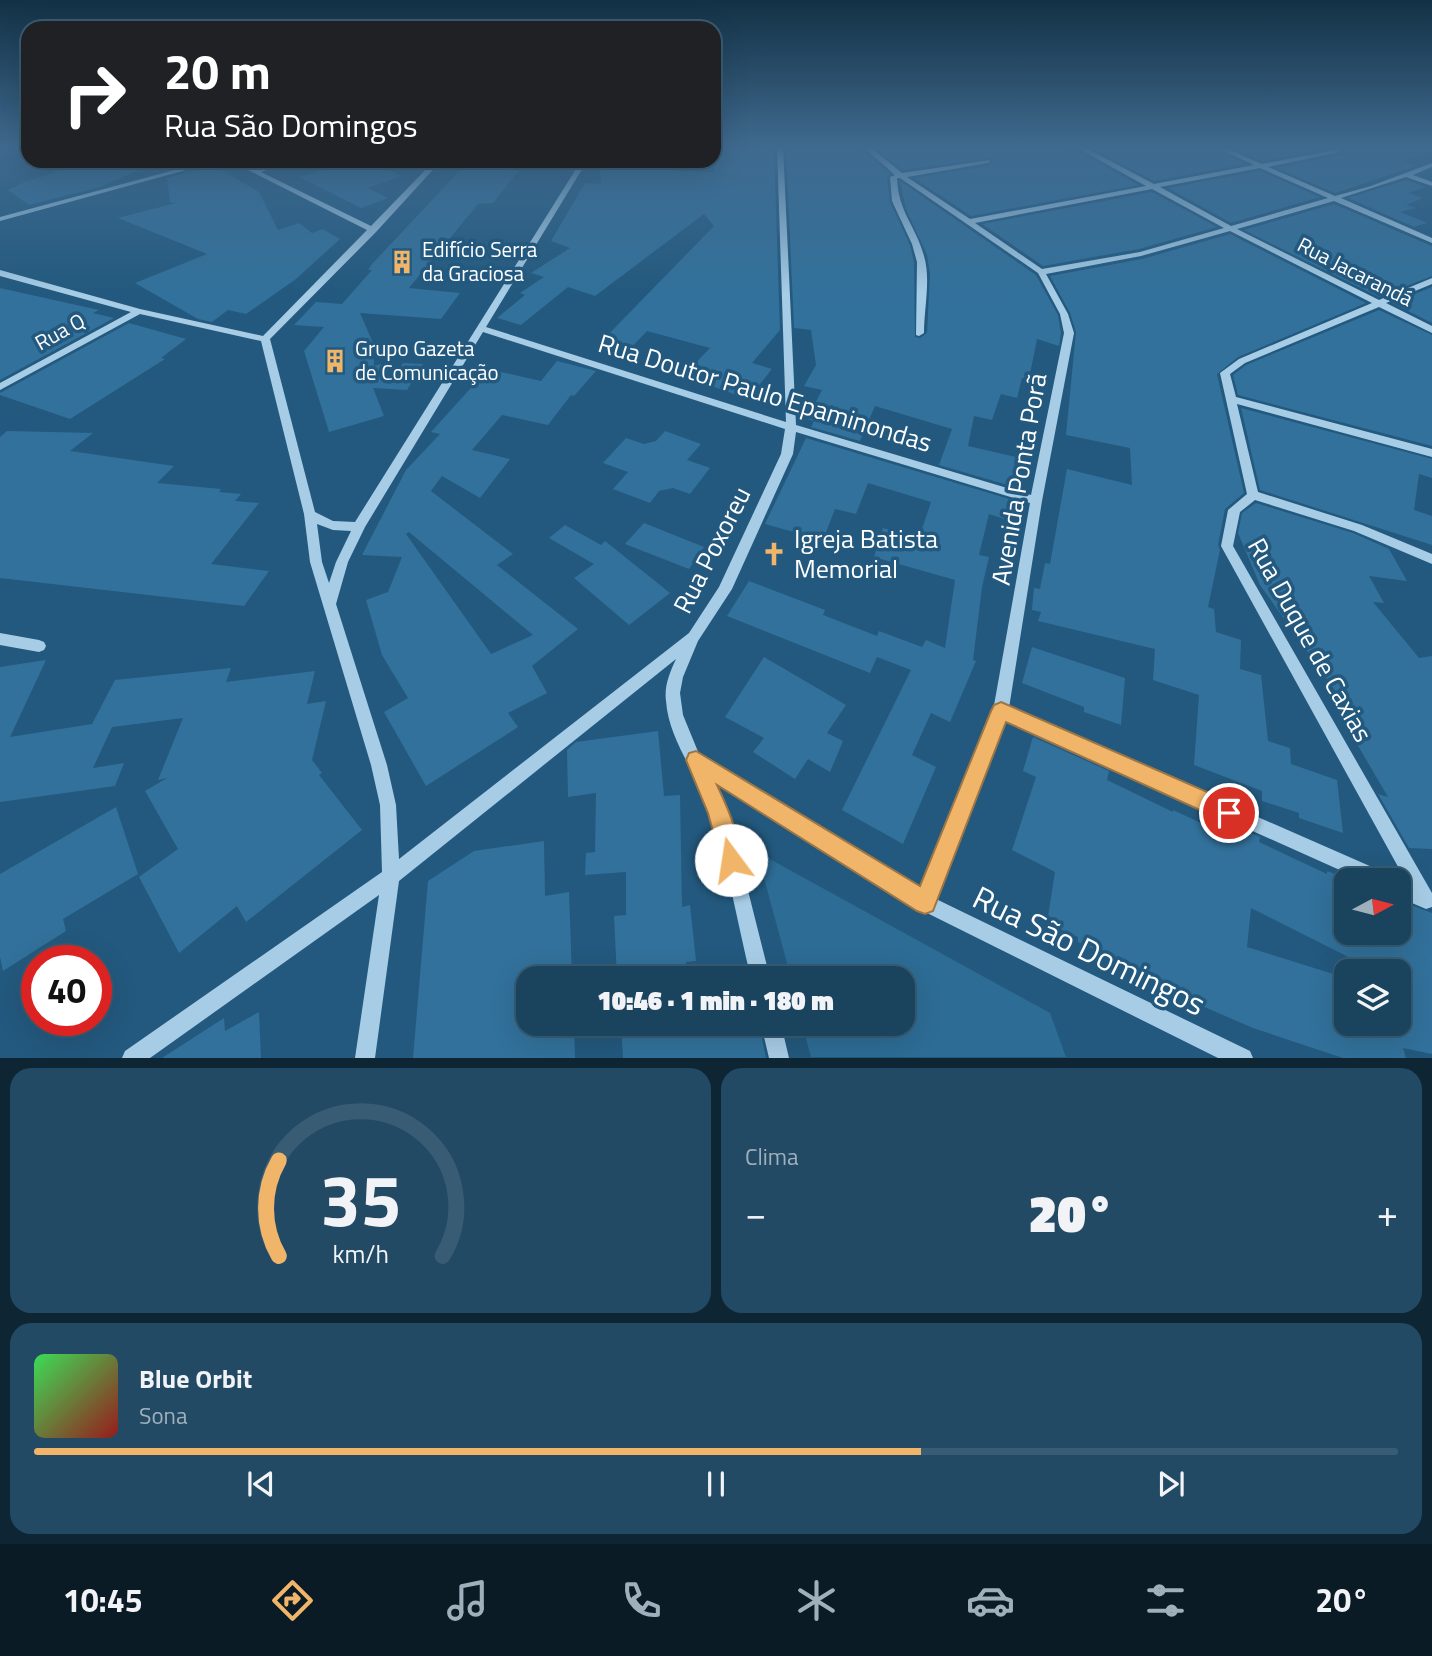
<!DOCTYPE html>
<html lang="pt">
<meta charset="utf-8">
<style>
:root{--surface:#1a435e;--page:#234a64;--text:#f1f3f6;--muted:#9fb0bc;--line:#385c73;--accent:#f1b56a}
body{margin:0;font-family:"Titillium Web",sans-serif;background:var(--page);color:var(--text);height:100vh;display:flex;flex-direction:column;font-size:26px;white-space:nowrap}
*{box-sizing:border-box;margin:0}
p{font-size:23px;color:var(--muted)}
.icon{flex:none;width:38px;height:38px;fill:none;stroke:currentColor;stroke-width:2;stroke-linecap:round;stroke-linejoin:round}
.map{position:relative;height:1058px;overflow:hidden}
.side{display:flex;flex-direction:column;gap:10px;padding:10px;background:#0e2534;flex:1}
.side>*{flex:none}
.guide{position:absolute;left:21px;top:21px;width:700px;height:147px;border-radius:21px;box-shadow:0 7px 28px #0002,0 0 0 2px var(--line);background:#202124;color:#fff;overflow:hidden}
.needle{width:46px;rotate:83deg}
.buttons{position:absolute;left:1334px;top:868px;display:grid;gap:14px}
.buttons a{display:grid;place-items:center;width:77px;height:77px;border-radius:14px;background:var(--surface);box-shadow:0 7px 28px #0002,0 0 0 2px var(--line);font-size:35px}
.speed{position:absolute;left:21px;top:945px;display:flex;gap:14px;font-size:35px;font-weight:700;text-align:center}
.speed>*{display:grid;place-content:center;width:91px;height:91px;border-radius:50%;background:var(--surface);box-shadow:0 7px 28px #0002,0 0 0 2px var(--line);line-height:1}
.speed .limit{border:10px solid #d22;background:#fff;color:#111}
.pin{position:absolute;display:grid;place-items:center;width:60px;height:60px;color:#fff;margin:-30px;border:4px solid #fff;border-radius:50%;box-shadow:0 2px 7px #0007}
.me{position:absolute;width:77px;margin:-38px;rotate:346deg;stroke-linejoin:round;filter:drop-shadow(0 0 5px #0008)}
.turn{display:flex;align-items:center;gap:24px;height:147px;padding:0 28px;font-size:32px}
.turn .icon{width:91px;height:91px;stroke-width:2.5}
.turn b{display:block;font-size:49px;line-height:60px}
.big{font-size:52px;font-weight:800;line-height:1.1}
.side .widget{flex:1;display:flex;flex-direction:column;justify-content:center;gap:10px;min-width:0;padding:0 24px;border-radius:21px;background:var(--page)}
.side .dial{align-items:center;gap:0}
.dial svg{height:182px;overflow:visible;fill:none;stroke:var(--line);stroke-width:7;stroke-linecap:round;text-anchor:middle}
.dial text{fill:var(--text);stroke:none}
.song{display:flex;align-items:center;gap:21px}
.cover{width:84px;height:84px;border-radius:10px;background:linear-gradient(135deg,hsl(130 70% 55%),hsl(0 70% 35%))}
.played{height:7px;border-radius:4px;background:linear-gradient(90deg,var(--accent) 65%,var(--line) 65%)}
.keys{display:flex;justify-content:space-around;direction:ltr}
.heat{display:flex;justify-content:space-between;align-items:center;font-size:38px;direction:ltr}
.side .tiles{flex:1;display:grid;gap:10px;grid-template-columns:1fr 1fr}
.widget:last-child{grid-column:span 2}
.trip{position:absolute;left:516px;top:966px;width:399px;height:70px;border-radius:21px;background:var(--surface);box-shadow:0 7px 28px #0002,0 0 0 2px var(--line);font-weight:800;line-height:70px;text-align:center}
.dock{display:flex;height:112px;justify-content:space-around;align-items:center;background:#0a1b26;color:var(--muted)}
.dock .icon{width:49px;height:49px}
.dock .current{color:var(--accent)}
.dock b{font-size:32px;color:var(--text)}
.map>svg:first-child{display:block}
.green{fill:#2d6c95}
.building{fill:#32719b;fill-rule:evenodd}
.lines{fill:none;stroke-linecap:round;stroke-linejoin:round}
.minor{fill:#a7cde6;fill-rule:evenodd}
.route{fill:#f1b56a;stroke:#9d7645;stroke-width:2}
.labels{text-anchor:middle;stroke-width:7;stroke-linejoin:round;paint-order:stroke}
.far-poi-label{font-size:21px;fill:#fff;stroke:#23597e;text-anchor:start}
.far-street-label{font-size:21px;fill:#fff;stroke:#23597e}
.street-label{font-size:26px;fill:#fff;stroke:#23597e}
.poi-label{font-size:26px;fill:#fff;stroke:#23597e;text-anchor:start}
.near-street-label{font-size:32px;fill:#fff;stroke:#23597e}
</style>
<div class="map">
<svg width="1432" height="1058" viewBox="0 0 1432 1058">
<rect width="100%" height="100%" fill="#23597e"/>
<path class="green" d="M757,852L1050,1013L1066,1057H811L802,1024H903V978H791Z"/>
<path class="building" d="M714,146H730L732,149L774,148L780,330L752,363L772,369L748,399L683,376L710,348L647,331L628,351L599,344L714,226L704,214L595,296L568,287L521,325L497,318L525,295L520,293L544,277L531,273L570,248L551,241L585,183L601,184L600,168H608L607,161H646L648,169L676,167L677,171L714,172Z
M789,146H859L890,174L887,177L890,202L910,245L914,262L915,337L920,338L927,333L930,274L927,255L906,209L900,181L1036,275L1058,315L1061,333L1059,346L1037,339L1029,379L1022,378L1017,398L1001,394L992,420L974,416L968,446L1016,457L1011,486L939,465L952,429L875,406L860,441L811,427L814,421L807,419L822,390L804,386L816,365L811,330L794,328L786,147Z
M873,146H1031L1035,148L1060,146L1069,152L1078,151L1138,185L971,216L914,178L988,166L993,162L992,158L903,170Z
M1114,146H1211L1245,164L1154,181L1093,149Z
M1227,146H1432V151L1400,161L1416,166L1335,193L1277,168L1342,155L1344,150L1340,147L1262,161Z
M90,161H160L100,187L29,205L8,190L24,182Z
M352,161L362,166L373,163L402,176L368,188L388,198L361,208L299,177Z
M213,165L259,192L278,230L299,223L312,233L323,229L340,239L296,279L246,314L228,310L212,322L198,319L135,283L207,254L118,218L176,203L170,202L167,178Z
M464,166L520,169L493,203L478,204L409,288L460,293L441,319L360,313L373,343L374,366L381,364L389,384L403,363L423,364L407,390L373,388L384,416L329,432L304,351L324,327L294,325L316,302L342,304L372,270H368L372,264Z
M1260,171L1320,197L1231,223L1168,188Z
M1406,180L1426,187L1408,193L1423,198L1406,205L1416,208L1400,212L1427,223L1414,227L1348,198Z
M1152,192L1217,227L1139,249L1043,266L982,224Z
M1334,204L1432,246V276L1379,297L1244,230Z
M1230,234L1366,303L1238,357L1217,374L1244,493L1225,509L1218,545L1220,550L1208,607L1214,609L1216,632L1241,640L1240,669L1261,675L1268,741L1290,748L1291,764L1337,780L1343,833L1299,818V813L1262,801V791L1194,765L1199,695L1153,680L1155,649L1038,621L1041,612L1032,610L1034,588L1040,589L1045,563L1050,564L1067,469L1132,485L1130,448L1066,435L1076,332L1070,313L1050,276L1142,259Z
M1432,287V323L1392,303Z
M0,288L99,310L93,313L114,318L0,380Z
M1379,310L1432,335V446L1238,395L1233,375L1246,365Z
M129,323L186,339L161,358L165,359L70,419L0,395V393Z
M557,361L596,371L574,396L571,395L548,425L502,415L472,450L510,459L480,498L442,476L431,491L513,554L497,565L578,629L532,666L547,693L508,713L518,727L426,786L384,712L408,698L382,655L366,600L388,592L402,557L362,555L406,470L440,434L431,432L479,379L483,380L492,370L541,381ZM409,532L533,635L491,654L406,534Z
M1241,408L1432,459V478L1419,474L1414,510L1432,516V545L1260,490Z
M7,431L93,433L70,451L174,466L157,483L221,489L219,492L241,494L235,501L259,503L211,564L269,571L244,606L0,578V437Z
M665,431L701,444L687,460L710,468L690,494L673,488L659,491L650,503L613,489L628,472L603,463L626,438L644,444L656,441Z
M806,438L1009,499L1004,519L989,514L979,555L989,557L982,587L973,660L976,661L950,722L931,713L912,755L936,767L903,844L842,810L911,670L877,657L870,673L727,616L749,581L825,610L823,615L877,636L879,631L922,647L926,640L945,648L955,580L874,557L883,528L919,538L931,502L868,483L856,514L835,509L823,540L765,524Z
M1256,503L1353,533L1389,549L1407,581L1369,576L1384,603L1373,602L1419,658L1432,656V849L1409,848L1378,794L1388,797L1333,703H1344L1260,585L1238,533L1242,513Z
M644,523L704,547L689,569L625,544Z
M565,525L601,545L605,541L670,593L629,625L574,578L594,564L549,538Z
M1032,647L1125,678L1121,725L1084,712V707L1022,683Z
M764,657L846,705L827,733L843,741L830,772L808,759L795,779L753,752L764,738L725,717Z
M46,660L10,737L92,724L115,680L231,668L226,682L315,671L307,704L326,701L312,760L322,773L319,775L362,830L246,922L237,906L179,953L139,877L178,849L145,791L167,778L158,780L183,718L112,727L93,768L124,763L115,786L0,802V667Z
M658,731L664,796L680,795L682,907L690,905L696,961L686,962L687,978H617L614,916L626,915V872L585,875L586,853L595,852L596,793L568,797L567,750L576,742Z
M1033,737L1109,771L1107,780L1173,812V810L1212,828L1214,817L1260,837L1259,842L1327,874V871L1346,878V933H1398V900L1432,913V1054L1403,1048L1406,1058H1343L1253,1028L1186,999V990L1078,942V937L1047,923L1055,872L1012,850L1036,777L1023,771ZM1251,908L1376,971H1398V1024H1346V978L1247,947Z
M116,807L138,874L63,919L66,931L3,971L0,957V874Z
M544,841L545,896L569,892L572,978H528V1024H574L575,1058H413L428,881L474,851Z
M259,1012L261,1058H162L224,1018L225,1031Z
M621,1024H759L766,1058H623Z"/>
<g class="lines">
<path class="minor" d="M777,146H783L796,425L1031,495L1064,333L1060,314L1038,273L900,178H897C898,212 916,226 924,256C931,280 924,308 924,333L919,336L916,335L917,262L912,244L892,201L890,177L895,175L862,146H869L902,173L990,160V162L988,163L907,177L970,219L1146,186L1074,146H1082L1154,184L1254,165L1213,146H1221L1262,164L1339,149L1341,150V152L1268,167L1335,196L1371,186L1432,163V167L1413,175L1432,182V186L1406,177L1341,198L1432,238V243L1334,201L1237,229L1379,300L1432,278V284L1386,303L1432,326V333L1379,307L1245,363L1230,374L1236,397L1432,449V457L1237,404L1258,492L1362,525L1432,554V564L1354,531L1255,500L1240,512L1233,546L1432,893V907L1426,909L1398,897V880H1395L1398,879L1407,883L1221,546L1228,510L1247,494L1220,373L1239,359L1372,303L1230,231L1141,256L1046,274L1068,314L1074,333L1042,501L1009,708L1388,874L1391,880H1362L1005,720L936,899L1250,1051L1253,1058H1218L1212,1055L919,909L713,779L733,831L770,978H751C737,922 728,865 710,810C697,773 669,741 666,701C664,686 670,672 676,659L399,881L375,1058H355L379,895L150,1058H122L125,1051L382,872L380,805L371,765L310,562L304,514L261,341L140,314L0,390V383L131,312L0,276V270L140,309L263,336L367,230L230,161H238L256,170L280,161H289L261,172L371,226L434,161H441L376,232L270,339L315,512L333,521L355,522L581,161H587L486,327L786,422ZM1260,168L1328,198L1231,226L1160,187ZM1152,189L1224,228L1140,252L1042,269L975,223ZM483,332L785,429L781,454L719,587L689,633L399,859L396,805L387,765L336,604L348,562L365,527ZM796,432L1030,503L993,711L921,890L699,754L683,715L680,693L683,677L698,641L732,589L793,454ZM317,524L333,530L351,531L336,562L329,583L322,562Z
M208,161H219L0,221V217Z
M0,633L39,640L44,642L46,646L44,650L39,652L0,645Z
M761,1024H781L789,1058H769Z"/>
</g>
<linearGradient id="sky" x2="0" y2="1"><stop stop-color="#133145"/><stop offset="0.5" stop-color="#3f6a8f"/><stop offset="1" stop-color="#3f6a8f" stop-opacity="0"/></linearGradient>
<rect width="1432" height="294" fill="url(#sky)"/>
<path class="route" d="M1001,702L1237,805L1240,813L1237,820L1229,823L1222,820L1006,722L933,911L925,914L917,911L717,785C726,804 747,849 739,868L731,871L723,868L708,813L686,760L689,753L696,751L920,886L991,711L994,705Z"/>
<defs>
<g id="building-bare" transform="scale(1.89)"><path d="M-4-6H4V6H1V3H-1V6H-4ZM-2.5-4.3h1.7v1.8h-1.7ZM.8-4.3h1.7v1.8H.8ZM-2.5-1h1.7V.8h-1.7ZM.8-1h1.7V.8H.8Z" fill="#f1b56a" stroke="#23597e" stroke-width="2.5" paint-order="stroke"/></g>
<g id="church-bare" transform="scale(1.89)"><path d="M-1.2-6h2.4v3.5h3.3v2.4h-3.3V6h-2.4V-.1h-3.3v-2.4h3.3Z" fill="#f1b56a" stroke="#23597e" stroke-width="2.5" paint-order="stroke"/></g>
</defs>
<g fill-rule="evenodd">
<use href="#building-bare" x="402" y="262"/>
<use href="#building-bare" x="335" y="361"/>
<use href="#church-bare" x="774" y="554"/>
</g>
<g class="labels">
<g class="far-poi-label">
<text x="422" y="257">Edifício Serra<tspan x="422" dy="24">da Graciosa</tspan></text>
<text x="355" y="356">Grupo Gazeta<tspan x="355" dy="24">de Comunicação</tspan></text>
</g>
<g class="far-street-label">
<text transform="translate(1355 272) rotate(27)" y="7">Rua Jacarandá</text>
<text transform="translate(60 332) rotate(-29)" y="7">Rua Q</text>
</g>
<g class="street-label">
<text transform="translate(765 393) rotate(17)" y="9">Rua Doutor Paulo Epaminondas</text>
<text transform="translate(1019 479) rotate(-80)" y="9">Avenida Ponta Porã</text>
<text transform="translate(712 550) rotate(-63)" y="9">Rua Poxoreu</text>
<text transform="translate(1310 640) rotate(61)" y="9">Rua Duque de Caxias</text>
</g>
<g class="poi-label">
<text x="794" y="548">Igreja Batista<tspan x="794" dy="30">Memorial</tspan></text>
</g>
<g class="near-street-label">
<text transform="translate(1089 951) rotate(26)" y="11">Rua São Domingos</text>
</g>
</g>
</svg>
<div class="buttons">
<a><svg class="needle" viewBox="-14 -14 28 28"><path d="M0-13l5 13h-10z" fill="#e53935"/><path d="M0 13l5-13h-10z" fill="#9fb0bc"/></svg></a>
<a><svg class="icon" aria-label="layers" viewBox="0 0 24 24"><path d="M12 4l9 5-9 5-9-5zM3 14l9 5 9-5"/></svg></a>
</div>
<div class="speed"><div class="limit">40</div></div>
<div class="pin" style="left:1229px;top:813px;background:#d93025"><svg class="icon" aria-label="arrive" viewBox="0 0 24 24"><path d="M6 21V4h12l-3 4 3 4H6"/></svg></div>
<svg class="me" style="left:731px;top:860px" viewBox="-20 -20 40 40"><circle r="19" fill="#fff"/><path d="M0-13L10 11 0 6-10 11z" fill="#f1b56a"/></svg>
<div class="trip">10:46 · 1 min · 180 m</div>
<div class="guide">
<div class="turn"><svg class="icon" aria-label="right" viewBox="0 0 24 24"><path d="M7 20v-9h11M14 6l5 5-5 5"/></svg><div><b>20 m</b>Rua São Domingos</div></div>
</div>
</div>
<section class="side">
<div class="tiles">
<div class="widget dial"><svg viewBox="0 0 100 80">
<path d="M14 69A42 42 0 1 1 86 69"/>
<path d="M14 69A42 42 0 0 1 14 27" stroke="#f1b56a"/>
<text x="50" y="56" font-size="32" font-weight="700">35</text>
<text x="50" y="72" font-size="11">km/h</text>
</svg></div>
<div class="widget"><p>Clima</p>
<div class="heat"><a>−</a><b class="big">20°</b><a>+</a></div>
</div>
<div class="widget">
<div class="song"><i class="cover"></i><div><b>Blue Orbit</b><p>Sona</p></div></div>
<div class="played"></div>
<div class="keys"><svg class="icon" aria-label="previous" viewBox="0 0 24 24"><path d="M18 5L8 12l10 7zM5 5v14"/></svg><svg class="icon" aria-label="pause" viewBox="0 0 24 24"><path d="M8 5v14M16 5v14"/></svg><svg class="icon" aria-label="next" viewBox="0 0 24 24"><path d="M6 5l10 7-10 7zM19 5v14"/></svg></div>
</div>
</div>
</section>
<nav class="dock">
<b>10:45</b>
<svg class="icon current" aria-label="directions" viewBox="0 0 24 24"><path d="M12 3l9 9-9 9-9-9zM9 14v-3h6M13 9l2 2-2 2"/></svg>
<svg class="icon" aria-label="music" viewBox="0 0 24 24"><path d="M9 18V5l10-2v13"/><circle cx="6" cy="18" r="3"/><circle cx="16" cy="16" r="3"/></svg>
<svg class="icon" aria-label="phone" viewBox="0 0 24 24"><path d="M5 4h4l2 5-3 2q2 4 5 5l2-3 5 2v4C11 20 4 13 5 4z"/></svg>
<svg class="icon" aria-label="climate" viewBox="0 0 24 24"><path d="M12 3v18M4 7l16 10M4 17L20 7"/></svg>
<svg class="icon" aria-label="car" viewBox="0 0 24 24"><path d="M5 17H2v-5l4-1 3-4h7l3 4 3 1v5h-3M9 17h6M6 11h13"/><circle cx="7" cy="17" r="2"/><circle cx="17" cy="17" r="2"/></svg>
<svg class="icon" aria-label="filters" viewBox="0 0 24 24"><path d="M4 7h16M4 17h16"/><circle cx="9" cy="7" r="2"/><circle cx="15" cy="17" r="2"/></svg>
<b>20°</b>
</nav>
